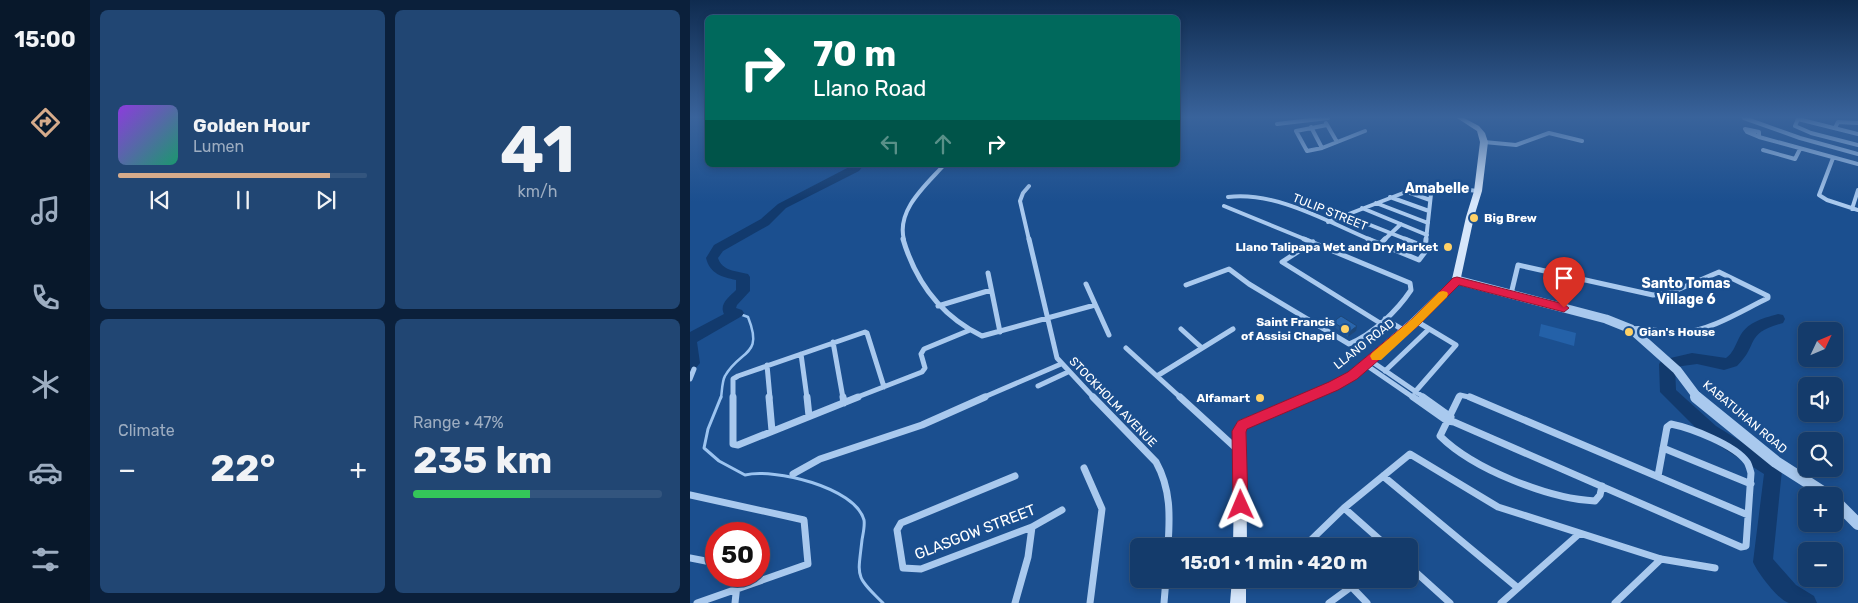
<!DOCTYPE html>
<meta charset="utf-8">
<style>
:root{--surface:#143b6b;--page:#214673;--text:#f1f3f6;--muted:#9dadc1;--line:#33557e;--accent:#d6ab8b}
body{margin:0;font-family:Rubik,sans-serif;background:var(--page);color:var(--text);height:100vh;display:flex;flex-direction:column;font-size:19px;white-space:nowrap}
*{box-sizing:border-box;margin:0}
p{font-size:16px;color:var(--muted)}
.icon{flex:none;width:28px;height:28px;fill:none;stroke:currentColor;stroke-width:2;stroke-linecap:round;stroke-linejoin:round}
.map{position:relative;flex:1;overflow:hidden}
.sheet{display:flex;flex-direction:column;gap:10px;padding:10px;background:#0b203b;width:600px}
.sheet>*{flex:none}
.hud{position:absolute;left:15px;top:15px;width:475px;height:152px;border-radius:8px;box-shadow:0 2px 8px #0003,0 0 0 1px var(--line);background:#00695c;color:#fff;overflow:hidden}
.needle{width:32px;rotate:46deg}
.buttons{position:absolute;left:1108px;top:322px;display:grid;gap:10px}
.buttons a{display:grid;place-items:center;width:45px;height:45px;border-radius:8px;background:var(--surface);box-shadow:0 2px 8px #0003,0 0 0 1px var(--line);font-size:25px}
.speed{position:absolute;left:15px;top:522px;display:flex;gap:10px;font-size:25px;font-weight:700;text-align:center}
.speed>*{display:grid;place-content:center;width:65px;height:65px;border-radius:50%;background:var(--surface);box-shadow:0 2px 8px #0003,0 0 0 1px var(--line);line-height:1}
.speed .limit{border:8px solid #d22;background:#fff;color:#111}
.pin{position:absolute;display:grid;place-items:center;width:42px;height:42px;color:#fff;margin:-51px -21px;border-radius:50% 50% 50% 0;rotate:-45deg;box-shadow:0 0 5px #0007}
.pin .icon{rotate:45deg}
.me{position:absolute;width:55px;margin:-28px;rotate:359deg;stroke-linejoin:round;filter:drop-shadow(0 0 4px #0008)}
.turn{display:flex;align-items:center;gap:18px;height:105px;padding:0 25px;font-size:22px}
.turn .icon{width:65px;height:65px;stroke-width:2.5}
.turn b{display:block;font-size:35px;line-height:42px}
.lanes{display:flex;align-items:center;height:48px;padding:0 25px;background:#0003;justify-content:center;gap:25px;direction:ltr}
.lanes .off{opacity:.35}
.big{font-size:38px;font-weight:700;line-height:1.1}
.sheet .widget{flex:1;display:flex;flex-direction:column;justify-content:center;gap:8px;min-width:0;padding:0 18px;border-radius:8px;background:var(--page)}
.sheet .dial{align-items:center;gap:0}
.dial b{font-size:65px;line-height:1}
.song{display:flex;align-items:center;gap:15px}
.cover{width:60px;height:60px;border-radius:8px;background:linear-gradient(135deg,hsl(270 70% 55%),hsl(160 70% 35%))}
.played{height:5px;border-radius:2px;background:linear-gradient(90deg,var(--accent) 85%,var(--line) 85%)}
.keys{display:flex;justify-content:space-around;direction:ltr}
.heat{display:flex;justify-content:space-between;align-items:center;font-size:28px;direction:ltr}
.charge{height:8px;border-radius:4px;background:linear-gradient(90deg,#34c759 47%,var(--line) 0)}
.sheet .tiles{flex:1;display:grid;gap:10px;grid-template-columns:repeat(2,1fr)}
.trip{position:absolute;left:440px;top:538px;width:288px;height:50px;border-radius:8px;background:var(--surface);box-shadow:0 2px 8px #0003,0 0 0 1px var(--line);font-weight:700;line-height:50px;text-align:center}
main{display:flex;flex:1;min-height:0}
.tab-bar{display:flex;flex-direction:column;width:90px;justify-content:space-around;align-items:center;background:#08182b;color:var(--muted)}
.tab-bar .icon{width:35px;height:35px}
.tab-bar .on{color:var(--accent)}
.tab-bar b{font-size:22px;color:var(--text)}
.map>svg:first-child{display:block}
.green{fill:#2461a8}
.lines{fill:none;stroke-linecap:round;stroke-linejoin:round}
.stream-far1{stroke:#9cc4f0;stroke-width:2.5}
.stream{stroke:#9cc4f0;stroke-width:3}
.river{fill:#123a6d;fill-rule:evenodd}
.minor-far2{stroke:#a9c9ee;stroke-width:4}
.minor-far1{stroke:#a9c9ee;stroke-width:5}
.minor{stroke:#a9c9ee;stroke-width:7}
.tertiary-far1{stroke:#a9c9ee;stroke-width:9}
.tertiary{stroke:#a9c9ee;stroke-width:12}
.secondary{fill:#d6e6fa;fill-rule:evenodd}
.wall{fill:#245895}
.shaded-wall{fill:#1d4779}
.building{fill:#2a66ad;stroke:#1d4779}
.route{fill:#e11d48;stroke:#92132f}
.slow{fill:#f59e0b}
.poi-dot{fill:#ffd166;stroke:#1b4f8f;stroke-width:2}
.labels{text-anchor:middle;stroke-width:5;stroke-linejoin:round;paint-order:stroke}
.street-label{font-size:12px;fill:#fff;stroke:#1b4f8f}
.poi-label{font-size:12px;font-weight:bold;fill:#fff;stroke:#1b4f8f;text-anchor:end}
.neighbourhood-label{font-size:14px;font-weight:bold;fill:#fff;stroke:#1b4f8f}
.near-street-label{font-size:15px;fill:#fff;stroke:#1b4f8f}
</style>
<main>
<nav class="tab-bar">
<b>15:00</b>
<svg class="icon on" aria-label="directions" viewBox="0 0 24 24"><path d="M12 3l9 9-9 9-9-9zM9 14v-3h6M13 9l2 2-2 2"/></svg>
<svg class="icon" aria-label="music" viewBox="0 0 24 24"><path d="M9 18V5l10-2v13"/><circle cx="6" cy="18" r="3"/><circle cx="16" cy="16" r="3"/></svg>
<svg class="icon" aria-label="phone" viewBox="0 0 24 24"><path d="M5 4h4l2 5-3 2q2 4 5 5l2-3 5 2v4C11 20 4 13 5 4z"/></svg>
<svg class="icon" aria-label="climate" viewBox="0 0 24 24"><path d="M12 3v18M4 7l16 10M4 17L20 7"/></svg>
<svg class="icon" aria-label="car" viewBox="0 0 24 24"><path d="M5 17H2v-5l4-1 3-4h7l3 4 3 1v5h-3M9 17h6M6 11h13"/><circle cx="7" cy="17" r="2"/><circle cx="17" cy="17" r="2"/></svg>
<svg class="icon" aria-label="filters" viewBox="0 0 24 24"><path d="M4 7h16M4 17h16"/><circle cx="9" cy="7" r="2"/><circle cx="15" cy="17" r="2"/></svg>
</nav>
<section class="sheet">
<div class="tiles">
<div class="widget">
<div class="song"><i class="cover"></i><div><b>Golden Hour</b><p>Lumen</p></div></div>
<div class="played"></div>
<div class="keys"><svg class="icon" aria-label="previous" viewBox="0 0 24 24"><path d="M18 5L8 12l10 7zM5 5v14"/></svg><svg class="icon" aria-label="pause" viewBox="0 0 24 24"><path d="M8 5v14M16 5v14"/></svg><svg class="icon" aria-label="next" viewBox="0 0 24 24"><path d="M6 5l10 7-10 7zM19 5v14"/></svg></div>
</div>
<div class="widget dial"><b>41</b><p>km/h</p></div>
<div class="widget"><p>Climate</p>
<div class="heat"><a>−</a><b class="big">22°</b><a>+</a></div>
</div>
<div class="widget"><p>Range · 47%</p><b class="big">235 km</b><div class="charge"></div></div>
</div>
</section>
<div class="map">
<svg width="1168" height="603" viewBox="0 0 1168 603">
<rect width="100%" height="100%" fill="#1b4f8f"/>
<path class="green" d="M851,324L886,333L884,346L849,336Z"/>
<g class="lines">
<path class="stream-far1" d="M31,398C32,392 32,381 35,376C50,349 74,357 58,317L47,313"/>
<path class="stream" d="M31,397L18,429L14,448L29,461L55,475C84,468 165,487 174,520C175,526 173,534 172,540C168,577 164,575 193,603"/>
<path class="river" d="M163,165H174L169,171L96,208L79,225L33,251L28,258C32,271 46,271 58,274L60,277V291L47,305L46,308L52,310L54,313L52,316L7,342L10,363L5,369L0,371V332L34,314C29,304 39,297 46,290V280C32,277 20,274 16,258L24,245L71,219L88,204Z
M1088,314L1093,315L1095,319L1093,323C1053,334 1070,344 1047,366L1034,370L1007,364L985,367L986,390L1026,426L1089,465L1092,470L1083,559L1106,585L1124,596L1127,603C1118,603 1108,603 1099,603C1089,601 1067,572 1063,562L1074,474L1014,436L970,392L969,364L972,360L1002,353L1036,358C1043,353 1045,346 1049,338C1057,322 1071,319 1088,314Z"/>
<path class="minor-far2" d="M1054,118L1110,138L1168,154
M636,123L647,142
M587,124L638,118
M637,125L606,131L617,151L632,148L675,131
M621,127L632,148
M1145,128L1148,122L1168,123
M1055,129L1069,132V137L1057,132Z
M1168,134L1108,119L1105,126L1121,133L1168,145
M1069,137L1168,164
M794,142L826,145L859,133L892,141
M1073,150L1105,159L1110,149
M1143,158L1129,195L1137,200L1168,210
M339,186L333,193L330,201L339,240
M715,191L740,200
M538,197C586,191 638,222 681,240
M700,197L739,211
M686,203L738,223
M534,206L617,240
M672,208L737,235
M1162,209L1168,190
M655,215L718,240
M638,222L734,185L788,191
M214,240C206,210 236,185 254,165
M694,240L711,224
M736,240L742,185"/>
<path class="minor-far1" d="M213,239C226,283 251,316 292,336L405,305
M339,239L367,358L404,398
M678,239L729,260L735,252L736,239
M715,239L735,247
M623,242L592,262L690,323
M690,244L695,239
M298,273L310,332
M396,284L419,335
M496,285L539,269L559,284L659,344C683,334 707,311 721,290L720,283L614,239
M821,294L828,265L963,295L980,293L1029,272L1078,296V298C1051,311 1022,330 991,333C974,334 958,326 941,329
M248,306L301,290
M695,319L715,331
M491,329L512,348
M143,342L153,398
M436,348L491,398
M111,354L117,398
M681,361L735,398
M77,365L80,398
M676,365L724,398
M695,371L739,329
M467,376L543,329
M0,379L4,369
M348,386L378,372
M725,392L766,345L726,321
M43,398V379L48,376L175,332L177,333L194,387
M165,398L232,372L235,368L231,354L234,349L280,330
M292,398L371,364
M768,398L770,395L783,398"/>
<path class="minor" d="M43,397V444L48,445L168,397
M79,397L82,431
M117,397L119,416
M153,397L154,403
M403,397L466,462C481,489 480,516 478,546
M490,397L548,450
M723,397L757,421L764,422L1051,547L1056,546L1061,473C1060,470 1059,465 1057,462C1045,445 1001,428 981,424L977,427L968,476
M733,397L761,417
M769,397L750,436C783,469 859,499 905,501L910,495L912,486
M780,397L1058,515
M973,448L1061,484
M394,468L412,509L400,603
M103,474L130,459L232,425L295,397
M325,476L211,523L207,530L213,568L231,569L342,527L372,510
M693,476L828,588
M0,495L114,520L118,564L7,603
M654,508L697,546
M622,546L621,540L654,508L720,454L808,507L971,559L1025,568
M0,558L26,563
M719,566L760,603
M654,579L677,603
M45,603L48,576
M325,603L338,557L342,527
M474,603L476,579
M639,603L661,587
M811,603L889,534
M925,603L971,559"/>
<path class="tertiary-far1" d="M767,280L916,319L941,329L987,370L1008,398"/>
<path class="tertiary" d="M1006,397L1086,462L1139,496
M1144,500L1168,524"/>
<path class="secondary" d="M767,118H774L789,126L795,133L798,142L792,191L784,217L770,282L730,324L667,378L648,389L556,428L557,546H543L544,488L543,431L548,421L640,383L659,372L722,318L762,279L776,217L784,191L790,142L787,131Z
M542,579H556V603H540Z"/>
</g>
<path class="wall" d="M643,322L666,331L658,337L643,326Z"/>
<path class="shaded-wall" d="M667,326L666,331L658,337L659,332Z"/>
<path class="building" d="M651,316L667,326L659,332L643,322Z"/>
<linearGradient id="sky" x2="0" y2="1"><stop stop-color="#0f2b4f"/><stop offset="0.58" stop-color="#39639b"/><stop offset="1" stop-color="#39639b" stop-opacity="0"/></linearGradient>
<rect width="1168" height="202" fill="url(#sky)"/>
<path class="route" d="M767,277L874,304L879,308L874,312L769,285L730,324L667,379L648,390L557,429L556,432L558,505L556,510L551,512L545,510L543,505L542,431L548,421L639,382L658,372L722,319L763,278Z"/>
<path class="slow" d="M753,291L757,292L758,294L757,297L730,324L691,360H682L680,356L682,353L722,319L749,292Z"/>
<g class="poi-dot">
<circle cx="784" cy="218" r="5"/>
<circle cx="758" cy="247" r="5"/>
<circle cx="655" cy="329" r="5"/>
<circle cx="939" cy="332" r="5"/>
<circle cx="570" cy="398" r="5"/>
</g>
<g class="labels">
<g class="street-label">
<text transform="translate(640 212) rotate(22)" y="4">TULIP STREET</text>
<text transform="translate(674 344) rotate(-38)" y="4">LLANO ROAD</text>
<text transform="translate(423 402) rotate(46)" y="4">STOCKHOLM AVENUE</text>
<text transform="translate(1055 417) rotate(40)" y="4">KABATUHAN ROAD</text>
</g>
<g class="poi-label">
<text x="794" y="222" text-anchor="start">Big Brew</text>
<text x="748" y="251">Llano Talipapa Wet and Dry Market</text>
<text x="645" y="326">Saint Francis<tspan x="645" dy="14">of Assisi Chapel</tspan></text>
<text x="949" y="336" text-anchor="start">Gian's House</text>
<text x="560" y="402">Alfamart</text>
</g>
<g class="neighbourhood-label">
<text x="747" y="193">Amabelle</text>
<text x="996" y="288">Santo Tomas<tspan x="996" dy="16">Village 6</tspan></text>
</g>
<g class="near-street-label">
<text transform="translate(285 532) rotate(-21)" y="5">GLASGOW STREET</text>
</g>
</g>
</svg>
<div class="buttons">
<a><svg class="needle" viewBox="-14 -14 28 28"><path d="M0-13l5 13h-10z" fill="#e53935"/><path d="M0 13l5-13h-10z" fill="#9dadc1"/></svg></a>
<a><svg class="icon" aria-label="sound" viewBox="0 0 24 24"><path d="M4 9h4l5-4v14l-5-4H4zM17 9q2 3 0 6"/></svg></a>
<a><svg class="icon" aria-label="search" viewBox="0 0 24 24"><circle cx="10" cy="10" r="6"/><path d="M15 15l6 6"/></svg></a>
<a>+</a>
<a>−</a>
</div>
<div class="speed"><div class="limit">50</div></div>
<div class="pin" style="left:874px;top:308px;background:#d93025"><svg class="icon" aria-label="arrive" viewBox="0 0 24 24"><path d="M6 21V4h12l-3 4 3 4H6"/></svg></div>
<svg class="me" style="left:551px;top:505px" viewBox="-20 -20 40 40"><path d="M0-17L14 15 0 8-14 15z" fill="#e11d48" stroke="#fff" stroke-width="4"/></svg>
<div class="trip">15:01 · 1 min · 420 m</div>
<div class="hud">
<div class="turn"><svg class="icon" aria-label="right" viewBox="0 0 24 24"><path d="M7 20v-9h11M14 6l5 5-5 5"/></svg><div><b>70 m</b>Llano Road</div></div>
<div class="lanes"><svg class="icon off" aria-label="left" viewBox="0 0 24 24"><path d="M17 20v-9H6M10 6l-5 5 5 5"/></svg><svg class="icon off" aria-label="ahead" viewBox="0 0 24 24"><path d="M12 20V5M6 11l6-6 6 6"/></svg><svg class="icon" aria-label="right" viewBox="0 0 24 24"><path d="M7 20v-9h11M14 6l5 5-5 5"/></svg></div>
</div>
</div>
</main>
